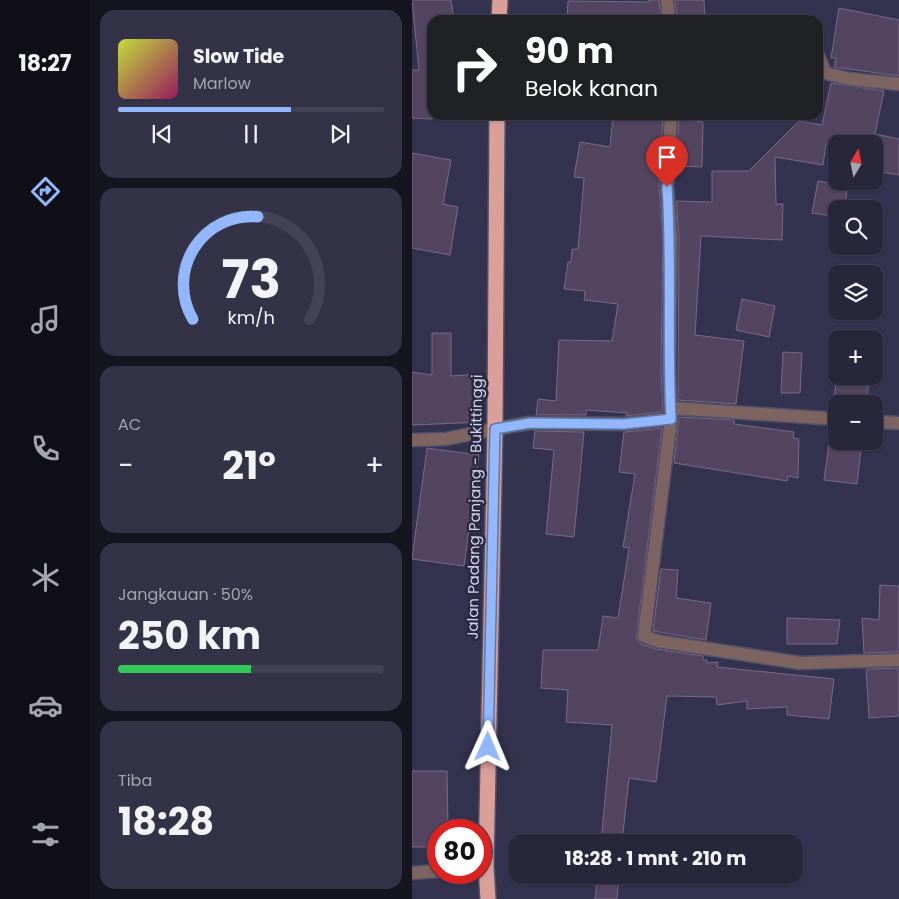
<!DOCTYPE html>
<html lang="id">
<meta charset="utf-8">
<style>
:root{--surface:#27263b;--page:#333246;--text:#f1f3f6;--muted:#a4a5af;--line:#434355;--accent:#92b7fd}
body{margin:0;font-family:Poppins,sans-serif;background:var(--page);color:var(--text);height:100vh;display:flex;flex-direction:column;font-size:19px;white-space:nowrap}
*{box-sizing:border-box;margin:0}
p{font-size:16px;color:var(--muted)}
.icon{flex:none;width:28px;height:28px;fill:none;stroke:currentColor;stroke-width:2;stroke-linecap:round;stroke-linejoin:round}
.map{position:relative;flex:1;overflow:hidden}
.sheet{display:flex;flex-direction:column;gap:10px;padding:10px;background:#151520;width:322px}
.sheet>*{flex:none}
.hud{position:absolute;left:15px;top:15px;width:396px;height:105px;border-radius:15px;box-shadow:0 1px 4px #0004,0 0 0 1px var(--line);background:#202124;color:#fff;overflow:hidden}
.needle{width:32px;rotate:10deg}
.controls{position:absolute;left:416px;top:135px;display:grid;gap:10px}
.controls a{display:grid;place-items:center;width:55px;height:55px;border-radius:10px;background:var(--surface);box-shadow:0 1px 4px #0004,0 0 0 1px var(--line);font-size:25px}
.speed{position:absolute;left:15px;top:819px;display:flex;gap:10px;font-size:25px;font-weight:700;text-align:center}
.speed>*{display:grid;place-content:center;width:65px;height:65px;border-radius:50%;background:var(--surface);box-shadow:0 1px 4px #0004,0 0 0 1px var(--line);line-height:1}
.speed .limit{border:8px solid #d22;background:#fff;color:#111}
.pin{position:absolute;display:grid;place-items:center;width:42px;height:42px;color:#fff;margin:-51px -21px;border-radius:50% 50% 50% 0;rotate:-45deg;box-shadow:0 0 5px #0007}
.pin .icon{rotate:45deg}
.me{position:absolute;width:55px;margin:-28px;rotate:1deg;stroke-linejoin:round;filter:drop-shadow(0 0 4px #0008)}
.turn{display:flex;align-items:center;gap:18px;height:105px;padding:0 15px;font-size:22px}
.turn .icon{width:65px;height:65px;stroke-width:2.5}
.turn b{display:block;font-size:35px;line-height:42px}
.big{font-size:38px;font-weight:700;line-height:1.1}
.sheet .widget{flex:1;display:flex;flex-direction:column;justify-content:center;gap:8px;min-width:0;padding:0 18px;border-radius:15px;background:var(--page)}
.sheet .dial{align-items:center;gap:0}
.dial svg{height:130px;overflow:visible;fill:none;stroke:var(--line);stroke-width:7;stroke-linecap:round;text-anchor:middle}
.dial text{fill:var(--text);stroke:none}
.song{display:flex;align-items:center;gap:15px}
.cover{width:60px;height:60px;border-radius:8px;background:linear-gradient(135deg,hsl(70 70% 55%),hsl(330 70% 35%))}
.played{height:5px;border-radius:2px;background:linear-gradient(90deg,var(--accent) 65%,var(--line) 65%)}
.keys{display:flex;justify-content:space-around;direction:ltr}
.heat{display:flex;justify-content:space-between;align-items:center;font-size:28px;direction:ltr}
.charge{height:8px;border-radius:4px;background:linear-gradient(90deg,#34c759 50%,var(--line) 0)}
.trip{position:absolute;left:96px;top:834px;width:295px;height:50px;border-radius:15px;background:var(--surface);box-shadow:0 1px 4px #0004,0 0 0 1px var(--line);font-weight:700;line-height:50px;text-align:center}
main{display:flex;flex:1;min-height:0}
.dock{display:flex;flex-direction:column;width:90px;justify-content:space-around;align-items:center;background:#100f18;color:var(--muted)}
.dock .icon{width:35px;height:35px}
.dock .on{color:var(--accent)}
.dock b{font-size:22px;color:var(--text)}
.map>svg:first-child{display:block}
.building{fill:#534460;stroke:#796987}
.lines{fill:none;stroke-linecap:round;stroke-linejoin:round}
.lane-casing{stroke:#51506a;stroke-width:15}
.street-casing{stroke:#51506a;stroke-width:15}
.highway-casing{stroke:#51506a;stroke-width:18}
.lane{stroke:#7d6461;stroke-width:12}
.street{stroke:#7d6461;stroke-width:12}
.highway{stroke:#db9f9a;stroke-width:15}
.route-casing{stroke:#5f77a4;stroke-width:12}
.route{stroke:#92b7fd;stroke-width:9}
.labels{text-anchor:middle;stroke-width:5;stroke-linejoin:round;paint-order:stroke}
.street-label{font-size:15px;fill:#d3d4e6;stroke:#2a2944}
</style>
<main>
<nav class="dock">
<b>18:27</b>
<svg class="icon on" aria-label="directions" viewBox="0 0 24 24"><path d="M12 3l9 9-9 9-9-9zM9 14v-3h6M13 9l2 2-2 2"/></svg>
<svg class="icon" aria-label="music" viewBox="0 0 24 24"><path d="M9 18V5l10-2v13"/><circle cx="6" cy="18" r="3"/><circle cx="16" cy="16" r="3"/></svg>
<svg class="icon" aria-label="phone" viewBox="0 0 24 24"><path d="M5 4h4l2 5-3 2q2 4 5 5l2-3 5 2v4C11 20 4 13 5 4z"/></svg>
<svg class="icon" aria-label="climate" viewBox="0 0 24 24"><path d="M12 3v18M4 7l16 10M4 17L20 7"/></svg>
<svg class="icon" aria-label="car" viewBox="0 0 24 24"><path d="M5 17H2v-5l4-1 3-4h7l3 4 3 1v5h-3M9 17h6M6 11h13"/><circle cx="7" cy="17" r="2"/><circle cx="17" cy="17" r="2"/></svg>
<svg class="icon" aria-label="filters" viewBox="0 0 24 24"><path d="M4 7h16M4 17h16"/><circle cx="9" cy="7" r="2"/><circle cx="15" cy="17" r="2"/></svg>
</nav>
<section class="sheet">
<div class="widget">
<div class="song"><i class="cover"></i><div><b>Slow Tide</b><p>Marlow</p></div></div>
<div class="played"></div>
<div class="keys"><svg class="icon" aria-label="previous" viewBox="0 0 24 24"><path d="M18 5L8 12l10 7zM5 5v14"/></svg><svg class="icon" aria-label="pause" viewBox="0 0 24 24"><path d="M8 5v14M16 5v14"/></svg><svg class="icon" aria-label="next" viewBox="0 0 24 24"><path d="M6 5l10 7-10 7zM19 5v14"/></svg></div>
</div>
<div class="widget dial"><svg viewBox="0 0 100 80">
<path d="M14 69A42 42 0 1 1 86 69"/>
<path d="M14 69A42 42 0 0 1 54 6" stroke="#92b7fd"/>
<text x="50" y="56" font-size="32" font-weight="700">73</text>
<text x="50" y="72" font-size="11">km/h</text>
</svg></div>
<div class="widget"><p>AC</p>
<div class="heat"><a>−</a><b class="big">21°</b><a>+</a></div>
</div>
<div class="widget"><p>Jangkauan · 50%</p><b class="big">250 km</b><div class="charge"></div></div>
<div class="widget"><p>Tiba</p><b class="big">18:28</b></div>
</section>
<div class="map">
<svg width="487" height="899" viewBox="0 0 487 899">
<rect width="100%" height="100%" fill="#34334f"/>
<path class="building" d="M0,0H39L42,20H20V119L0,118V70H7Z
M237,0H247L249,20H155L156,1L237,2Z
M263,0H292L293,20H265Z
M427,8L487,20V76L422,67L424,58H419Z
M419,83L472,91L463,134L487,139V175L462,171V138L461,144H414L411,165L363,157L364,204H371L370,240L289,236L283,335L332,341L324,404L266,400L267,236L264,201L300,202V171H337L387,121L410,125Z
M201,115H251L247,187L251,236L249,371L251,412L214,416L215,413L174,410V415H124L126,399L144,401L147,340L200,341L206,304L172,300L173,291L152,289L156,262H159L160,249H166L172,178L162,177L168,142L198,147Z
M267,119L291,122L290,167L264,166Z
M0,153L39,160L31,204L46,207L38,255L0,248Z
M406,181L436,186L432,209H425V217L400,213Z
M330,299L363,306L357,337L324,330Z
M20,333H39V376L68,374L70,422L0,425V372L20,375Z
M371,352L390,353L388,393H369Z
M425,376H457L455,401L422,397Z
M267,417L322,420V424L382,432L381,438L387,439L386,478L376,476L375,481L262,463Z
M250,428L224,639L229,644L244,649L291,656V660H295V663L306,662L305,667L422,679L417,719L375,715V707L335,709V701L305,705L304,697L255,696L244,782L217,778L210,842H189L200,725L154,722L156,690L129,688L131,650H186L191,616L206,618L217,548L211,547L223,474L207,472L212,432Z
M123,431L172,432L162,537L134,534L142,450L121,448Z
M421,441H450L445,484L412,480L417,444H420Z
M15,448L67,455L52,566L0,559Z
M249,569L266,570L264,598L299,603L294,640L241,631Z
M468,585L487,586V652L452,653L450,618L467,620Z
M375,618L428,620L425,644H375Z
M487,668V716L457,718L454,669Z
M0,771H35L36,830H26V847H0Z
M186,875H207L205,899H183Z"/>
<g class="lines">
<g class="lane-casing">
<path id="lane" d="M406,55L413,73L438,79L487,84
M0,440L34,439L83,429"/>
</g>
<g class="street-casing">
<path id="street" d="M255,0L257,20
M259,115L255,187L259,236L257,371L259,419L232,636L245,641L388,663L487,660
M259,408L425,419
M462,422L487,423
M83,429L117,423L212,424L259,419
M0,873L26,871"/>
</g>
<g class="highway-casing">
<path id="highway" d="M87,20L88,0
M76,899L74,866L83,429L85,115"/>
</g>
<use href="#lane" class="lane"/>
<use href="#street" class="street"/>
<use href="#highway" class="highway"/>
</g>
<g class="lines">
<g class="route-casing">
<path id="route" d="M76,747L83,429L118,423L212,424L259,419C255,342 260,264 255,187"/>
</g>
<use href="#route" class="route"/>
</g>
<g class="labels">
<g class="street-label">
<text transform="translate(63 507) rotate(-89)" y="5">Jalan Padang Panjang - Bukittinggi</text>
</g>
</g>
</svg>
<div class="controls">
<a><svg class="needle" viewBox="-14 -14 28 28"><path d="M0-13l5 13h-10z" fill="#e53935"/><path d="M0 13l5-13h-10z" fill="#a4a5af"/></svg></a>
<a><svg class="icon" aria-label="search" viewBox="0 0 24 24"><circle cx="10" cy="10" r="6"/><path d="M15 15l6 6"/></svg></a>
<a><svg class="icon" aria-label="layers" viewBox="0 0 24 24"><path d="M12 4l9 5-9 5-9-5zM3 14l9 5 9-5"/></svg></a>
<a>+</a>
<a>−</a>
</div>
<div class="speed"><div class="limit">80</div></div>
<div class="pin" style="left:255px;top:187px;background:#d93025"><svg class="icon" aria-label="arrive" viewBox="0 0 24 24"><path d="M6 21V4h12l-3 4 3 4H6"/></svg></div>
<svg class="me" style="left:76px;top:747px" viewBox="-20 -20 40 40"><path d="M0-17L14 15 0 8-14 15z" fill="#92b7fd" stroke="#fff" stroke-width="4"/></svg>
<div class="trip">18:28 · 1 mnt · 210 m</div>
<div class="hud">
<div class="turn"><svg class="icon" aria-label="right" viewBox="0 0 24 24"><path d="M7 20v-9h11M14 6l5 5-5 5"/></svg><div><b>90 m</b>Belok kanan</div></div>
</div>
</div>
</main>
